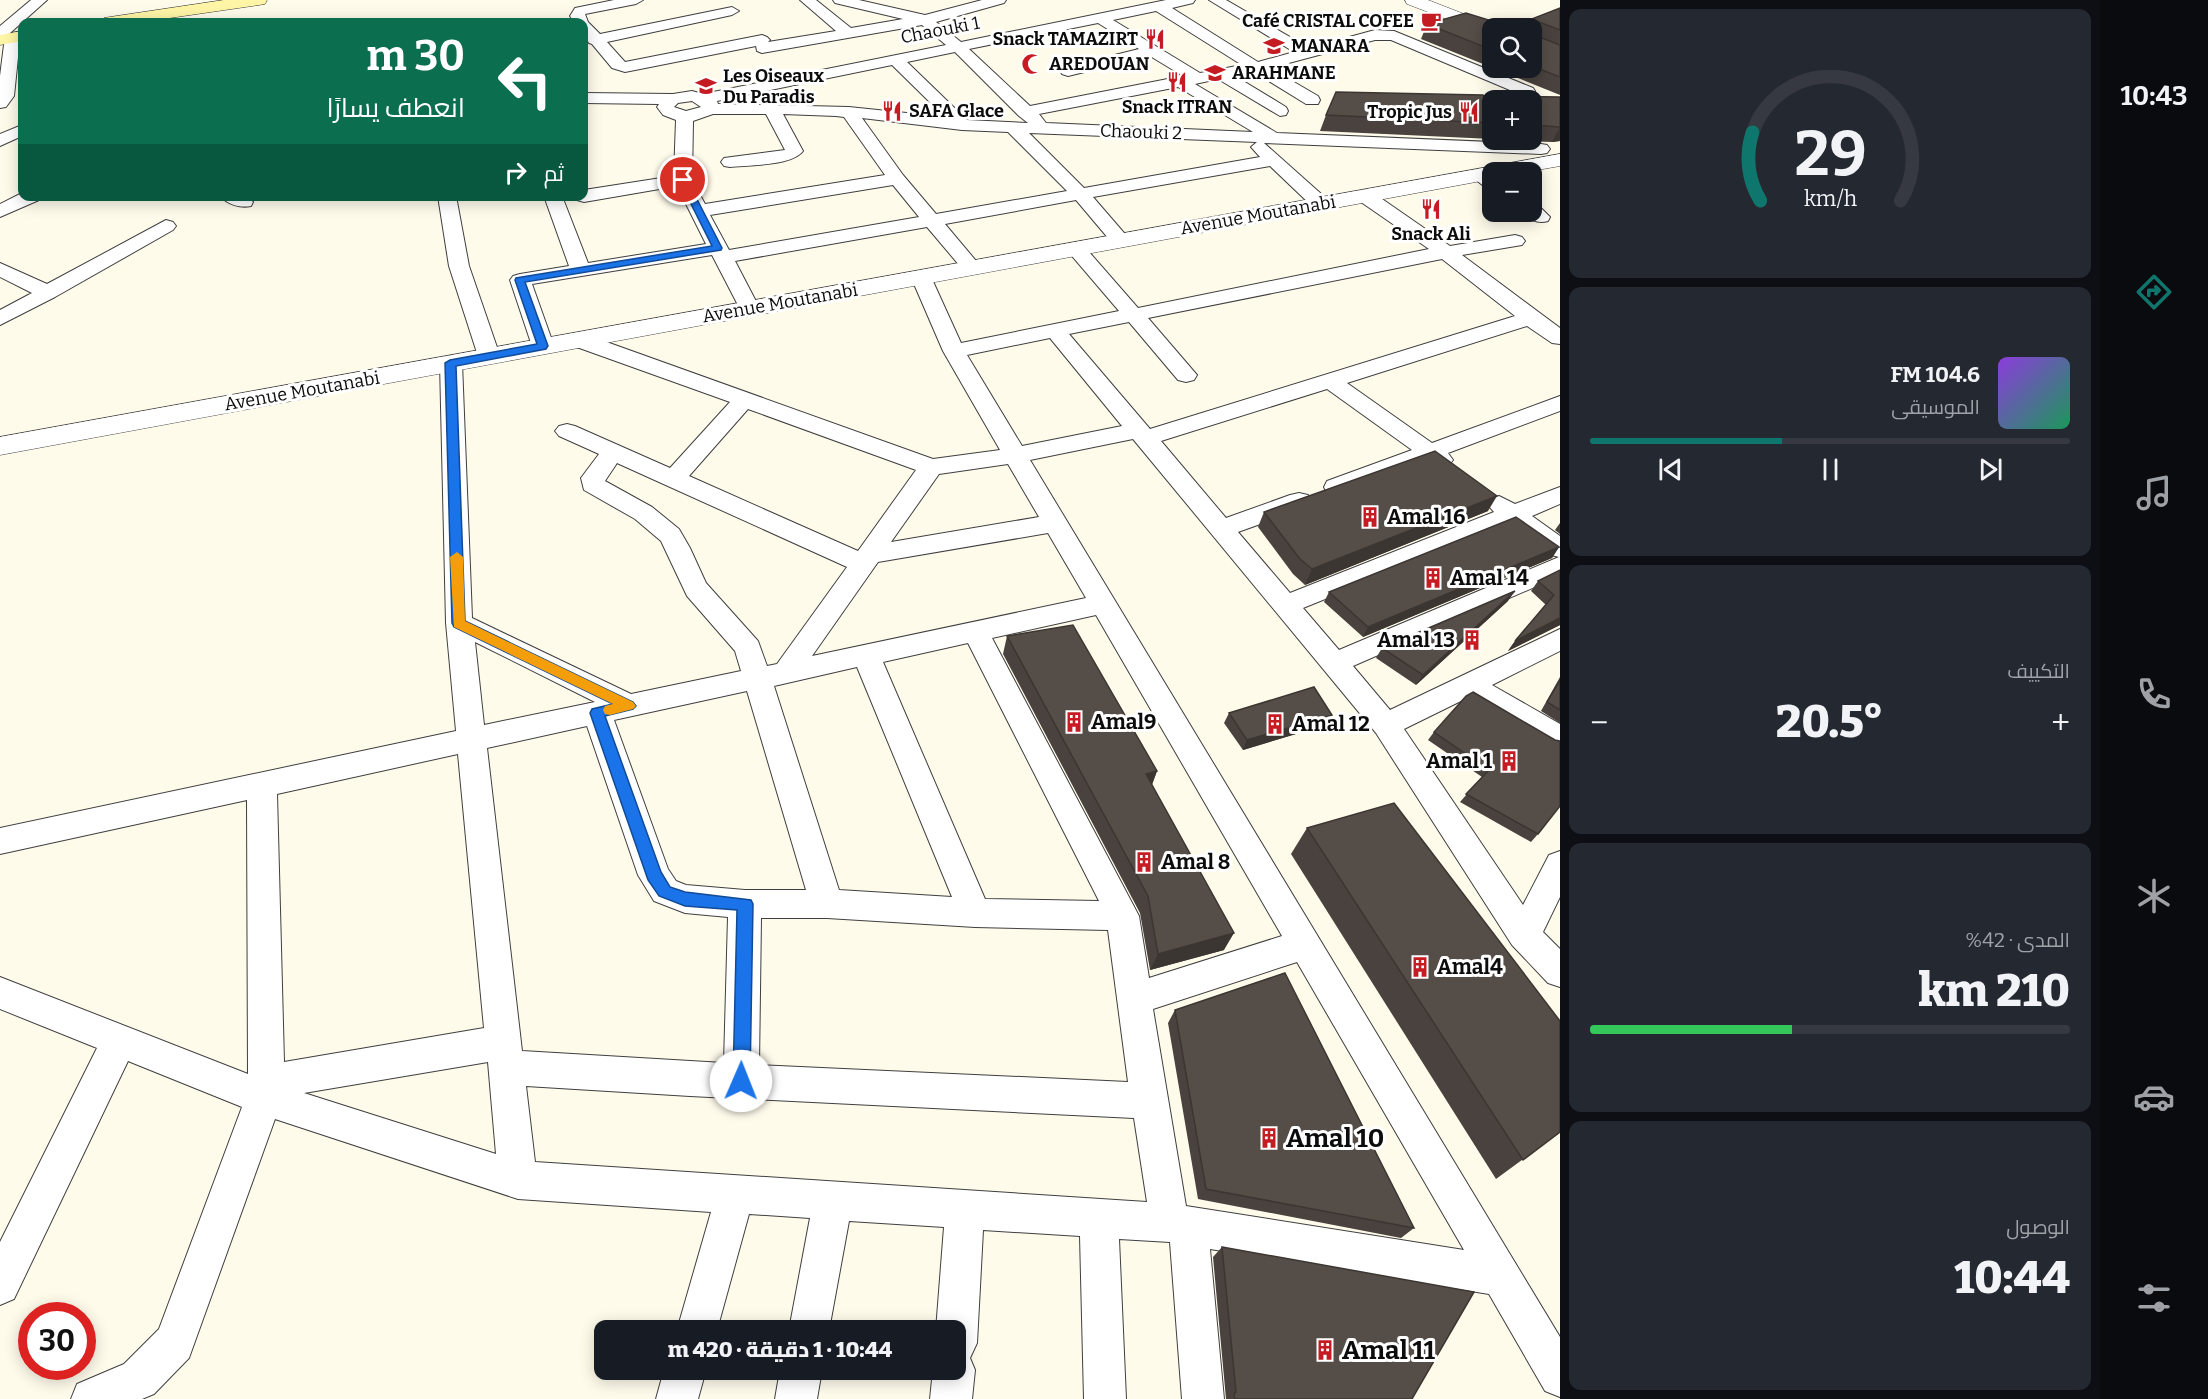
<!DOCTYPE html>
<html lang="ar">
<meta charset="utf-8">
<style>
:root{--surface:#171b24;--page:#242831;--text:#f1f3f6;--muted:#9ea1a6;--line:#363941;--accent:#0f766e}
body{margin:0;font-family:Bitter,Cairo,serif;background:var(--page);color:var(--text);direction:rtl;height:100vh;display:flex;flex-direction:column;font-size:22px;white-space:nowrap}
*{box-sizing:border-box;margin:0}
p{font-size:20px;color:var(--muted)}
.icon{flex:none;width:33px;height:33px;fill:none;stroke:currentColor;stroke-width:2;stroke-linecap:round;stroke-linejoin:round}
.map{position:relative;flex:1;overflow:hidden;direction:ltr}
.drawer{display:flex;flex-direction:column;gap:9px;padding:9px;background:#0d0f14;width:540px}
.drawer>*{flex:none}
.top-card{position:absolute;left:18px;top:18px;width:570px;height:183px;border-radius:12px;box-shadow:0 3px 15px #0003;direction:rtl;background:#0b6e4f;color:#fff;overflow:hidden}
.controls{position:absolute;left:1482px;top:18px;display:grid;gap:12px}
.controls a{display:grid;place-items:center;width:60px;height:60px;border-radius:12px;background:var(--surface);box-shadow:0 3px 15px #0003;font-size:30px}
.speed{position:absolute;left:18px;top:1302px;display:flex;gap:12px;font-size:30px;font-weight:700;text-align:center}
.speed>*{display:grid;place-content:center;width:78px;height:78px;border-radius:50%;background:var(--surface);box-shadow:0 3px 15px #0003;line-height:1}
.speed .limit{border:9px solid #d22;background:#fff;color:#111}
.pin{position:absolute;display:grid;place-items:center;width:51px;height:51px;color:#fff;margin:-26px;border:3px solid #fff;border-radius:50%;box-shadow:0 2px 6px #0007}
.me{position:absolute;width:66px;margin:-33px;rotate:1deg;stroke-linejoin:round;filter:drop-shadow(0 0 4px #0008)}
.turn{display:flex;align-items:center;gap:21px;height:126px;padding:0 24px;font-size:27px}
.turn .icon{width:78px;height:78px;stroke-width:2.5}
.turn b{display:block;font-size:42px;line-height:51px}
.then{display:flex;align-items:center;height:57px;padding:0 24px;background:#0003;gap:12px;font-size:22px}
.big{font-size:45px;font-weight:800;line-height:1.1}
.drawer .card{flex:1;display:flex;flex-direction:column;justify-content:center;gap:9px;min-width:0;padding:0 21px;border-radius:12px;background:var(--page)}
.drawer .dial{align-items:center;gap:0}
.dial svg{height:156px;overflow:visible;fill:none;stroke:var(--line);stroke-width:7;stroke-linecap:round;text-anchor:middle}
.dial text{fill:var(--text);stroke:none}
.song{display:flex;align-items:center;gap:18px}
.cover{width:72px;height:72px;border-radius:9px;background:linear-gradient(135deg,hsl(270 70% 55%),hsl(150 70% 35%))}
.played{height:6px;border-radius:3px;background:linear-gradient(90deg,var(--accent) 40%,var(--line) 40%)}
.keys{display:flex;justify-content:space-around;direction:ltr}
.heat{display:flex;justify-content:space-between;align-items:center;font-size:33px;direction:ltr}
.charge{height:9px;border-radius:4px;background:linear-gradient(90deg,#34c759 42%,var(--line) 0)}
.trip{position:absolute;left:594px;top:1320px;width:372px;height:60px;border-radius:12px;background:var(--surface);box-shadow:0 3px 15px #0003;font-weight:800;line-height:60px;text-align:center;direction:rtl}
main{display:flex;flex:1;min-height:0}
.tab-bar{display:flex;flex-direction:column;width:108px;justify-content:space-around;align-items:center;background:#090b0e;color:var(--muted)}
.tab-bar .icon{width:42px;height:42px}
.tab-bar .on{color:var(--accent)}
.tab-bar b{font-size:27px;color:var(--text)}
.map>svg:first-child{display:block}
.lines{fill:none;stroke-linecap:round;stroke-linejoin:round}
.minor-casing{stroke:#3f3f3f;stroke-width:2}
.tertiary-casing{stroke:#3f3f3f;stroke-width:1}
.secondary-casing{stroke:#2e2e2e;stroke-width:1}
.minor{fill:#fff;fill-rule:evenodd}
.tertiary{fill:#fff;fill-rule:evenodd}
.secondary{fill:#fff5a6;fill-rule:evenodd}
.wall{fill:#49423e;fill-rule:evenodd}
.shaded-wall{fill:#3c3632}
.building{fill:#554d48;stroke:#3c3632;stroke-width:1.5}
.route{fill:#1a73e8;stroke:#114b97;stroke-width:1.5}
.slow{fill:#f59e0b}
.labels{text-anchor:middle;stroke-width:6;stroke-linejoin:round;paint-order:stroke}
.far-poi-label{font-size:18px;font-weight:bold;fill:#0c0c0c;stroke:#fff;text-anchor:start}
.far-street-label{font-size:18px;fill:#0c0c0c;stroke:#fff}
.poi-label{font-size:21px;font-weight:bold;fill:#0c0c0c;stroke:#fff;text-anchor:start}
.near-poi-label{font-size:26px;font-weight:bold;fill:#0c0c0c;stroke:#fff;text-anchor:start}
</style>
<main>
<nav class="tab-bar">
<b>10:43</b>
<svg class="icon on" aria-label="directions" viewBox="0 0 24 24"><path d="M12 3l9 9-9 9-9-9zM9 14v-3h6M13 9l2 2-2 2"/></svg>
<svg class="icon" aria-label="music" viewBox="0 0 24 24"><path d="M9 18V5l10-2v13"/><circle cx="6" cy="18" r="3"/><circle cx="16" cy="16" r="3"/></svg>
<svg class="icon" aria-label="phone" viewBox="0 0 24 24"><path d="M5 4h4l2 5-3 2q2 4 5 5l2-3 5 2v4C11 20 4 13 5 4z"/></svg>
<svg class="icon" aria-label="climate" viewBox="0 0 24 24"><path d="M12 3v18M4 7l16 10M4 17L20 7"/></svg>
<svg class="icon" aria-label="car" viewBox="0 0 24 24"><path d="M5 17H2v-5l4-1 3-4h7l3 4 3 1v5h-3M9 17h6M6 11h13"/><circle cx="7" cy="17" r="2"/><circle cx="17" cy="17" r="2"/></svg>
<svg class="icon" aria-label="filters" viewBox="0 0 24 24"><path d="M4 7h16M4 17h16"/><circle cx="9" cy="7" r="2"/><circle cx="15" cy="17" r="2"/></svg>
</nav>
<section class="drawer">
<div class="card dial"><svg viewBox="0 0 100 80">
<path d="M14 69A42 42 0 1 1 86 69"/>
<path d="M14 69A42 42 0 0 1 10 34" stroke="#0f766e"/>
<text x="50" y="56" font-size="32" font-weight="700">29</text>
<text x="50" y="72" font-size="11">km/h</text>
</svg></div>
<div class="card">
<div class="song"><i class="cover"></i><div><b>104.6 FM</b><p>الموسيقى</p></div></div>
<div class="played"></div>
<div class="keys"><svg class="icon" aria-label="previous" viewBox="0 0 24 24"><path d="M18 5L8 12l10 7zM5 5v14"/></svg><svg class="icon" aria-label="pause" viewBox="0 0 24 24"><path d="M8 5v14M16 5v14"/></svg><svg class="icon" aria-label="next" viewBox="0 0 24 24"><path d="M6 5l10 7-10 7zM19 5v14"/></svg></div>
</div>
<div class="card"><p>التكييف</p>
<div class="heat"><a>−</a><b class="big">20.5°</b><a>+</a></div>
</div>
<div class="card"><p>المدى · 42%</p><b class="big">210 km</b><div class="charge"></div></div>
<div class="card"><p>الوصول</p><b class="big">10:44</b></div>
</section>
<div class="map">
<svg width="1560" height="1399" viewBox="0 0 1560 1399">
<rect width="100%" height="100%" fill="#fffbeb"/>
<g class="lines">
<g class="minor-casing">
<path id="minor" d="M31,0H47L9,34L17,35L20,38L14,96L6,107L0,108V76L5,37L0,39V26Z
M614,0H643L636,4L585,14L588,22L600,34L732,7L739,11L732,15L607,42L625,62L762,35L767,37L770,40L768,42L836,31L800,0H816L851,28L903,19L835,3L833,0H859L925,15L982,0H1006L1004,3L936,22L961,42L1166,0H1195L1193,3L1172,8L1258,62L1294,52L1209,0H1226L1309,48L1375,30L1394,31L1533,88L1535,91L1533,98L1504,100L1506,96L1517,93L1391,40H1375L1270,68L1318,96L1320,100L1318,104H1306L1254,72L1235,76L1286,107L1288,111L1286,115L1280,116L1218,79L1195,84L1277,133L1541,144L1547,145L1550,149L1547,153L1541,154L1264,143L1328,200L1330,204L1328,208H1314L1270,166L1093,197L1131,241L1128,245H1114L1076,200L945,224L982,268L979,272H965L927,227L735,261L760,309L757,313L750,315L743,313L740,309L712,255L532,284L554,346L551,351L543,352L535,351L532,346L510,280L513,276L520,274L569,266L544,196H562L588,263L706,244L677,186L584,202L577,200L575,196H584V190L674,176L676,120L663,115L657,107L659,104L584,103V93L673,94L692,91L703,94L946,45L922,25L762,53L757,51L756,46L625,72L612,68L592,44L589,43L584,34V22H574L570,16L575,8ZM1156,11L1242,65L1200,73L1113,20ZM1098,23L1139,49L1062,68L1060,71L1062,74L1068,76L1150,56L1183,76L1030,106L969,49ZM955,52L1019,116L1028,123L967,120L907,62ZM892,65L945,117L849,107L718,104L717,101ZM1178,87L1253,132L1046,123L1039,114ZM692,101L701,107L686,111L674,107L678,103ZM713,114H766L785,150L724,158L721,162L724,166L730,167C748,165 792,166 803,151L783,114L836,116L844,117L885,175L705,204L692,180L693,121ZM862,118L962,130L1008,132L1067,191L936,214L903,175ZM1029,133L1257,142L1251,147L1260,157L1084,188ZM893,185L919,217L729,250L710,215Z
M22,125V136L0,146V134Z
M1479,170L1492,176V189L1486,188L1470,175L1473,171Z
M1365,190L1372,192L1450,246L1515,235L1522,237L1525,241L1522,245L1462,255L1560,328V344L1552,343L1527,326L1347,383L1432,443L1560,396V411L1448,453L1453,460L1449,465L1441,468L1427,461L1336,495L1327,493L1324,487L1327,481L1412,450L1327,389L1161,441L1226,518L1290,495L1299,493L1308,495L1311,501L1308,507L1238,532L1290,593L1494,512L1487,504L1490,498L1499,496L1515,504L1560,487V504L1532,516L1560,536V576L1353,666L1390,710L1560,629V651L1492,685L1560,724V750L1550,746L1467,698L1404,729L1523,905L1549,855L1560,851V897L1543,932L1560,949V987L1548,983L1512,945L1376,733L1133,439L1030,460L1560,1337V1397L1545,1391L1489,1294L1210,1249L1224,1399H1182L1170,1242L1119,1239L1126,1399H1084L1080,1236L983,1230L977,1343L970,1358L975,1370L972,1399H930L933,1370H956V1330H936L944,1227L849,1221L829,1330H789L810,1218L749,1214L717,1330H677L711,1212L518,1199L275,1119L189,1358L154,1394L142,1399H71L77,1384L124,1364L159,1329L242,1107L128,1061L14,1299L0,1305V1242L97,1048L0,1009V977L248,1074L247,800L0,854V828L456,731L446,623L440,363L443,358L451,356L459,358L462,363L472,618L631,694L741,671L735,651L687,596L661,541L635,519L584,490L581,478L599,454L559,436L555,431L559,426L567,424L575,426L670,468L730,402L571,345L568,340L571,335L579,334L587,335L933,459L1000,450L943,351L911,277L914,273H928L931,277L961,343L1119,311L1066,249L1069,245H1083L1138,308L1429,249L1358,200L1356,196L1358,192ZM1442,259L1515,316L1150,429L1069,334L1129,322L1178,380L1186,382L1194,380L1197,375L1148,318ZM1050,338L1122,426L1022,446L967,355ZM748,409L916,470L858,551L689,476ZM617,463L847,567L777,664L767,666L758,641L706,583L690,548L679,529L652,507L605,481ZM1008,464L1039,517L891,542L939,474ZM1510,524L1551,555L1559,557L1339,650L1303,608ZM1048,533L1086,598L812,656L878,562ZM1096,615L1282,936L1149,978L1139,916L992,638ZM475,642L595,702L484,725ZM968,643L1099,901L985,899L883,662ZM857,667L952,897L839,890L774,686ZM747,691L806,890H745L686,885L676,881L668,869L614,720ZM587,726L638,875L654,901L685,913L728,917L724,1063L522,1051L487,748ZM458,754L484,1028L284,1062L277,794ZM761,918H827L975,927L1108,930L1128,1082L759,1065ZM1297,962L1464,1250L1186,1206L1153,1009ZM488,1062L496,1154L304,1093ZM526,1086L690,1096L1134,1118L1147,1202L535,1162Z
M22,193V196H41L39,200L0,217V204Z
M221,196H247L253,202L251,206C241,208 227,205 221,196Z
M438,196H456L469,266L500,356L497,361L489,363L481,361L478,356L449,266Z
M1532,204L1539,206L1550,217L1548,221C1537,224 1530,220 1524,212H1532Z
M166,220L173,222L176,226L173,230L55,297L0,325V310L32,293L0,277V263L47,284Z
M664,1370H706L698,1399H656Z
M780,1370H822L817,1399H775Z"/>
</g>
<g class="tertiary-casing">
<path id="tertiary" d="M1405,0H1428L1500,28H1492V35L1486,34L1407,4Z
M1560,154V166L1526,172H1492V179L0,455V437Z"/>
</g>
<g class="secondary-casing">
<path id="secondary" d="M224,0H267L265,4L259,5L142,22H101L104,18L110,17Z
M22,31V41L0,45V35Z"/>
</g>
<use href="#minor" class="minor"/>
<use href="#tertiary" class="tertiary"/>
<use href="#secondary" class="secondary"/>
</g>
<path class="wall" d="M1560,8V95L1421,39L1427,24L1511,27ZM1492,28H1532V68H1492Z
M1501,96L1560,97V141L1552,142L1493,140H1532V100H1499Z
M1491,107H1492V139L1320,131L1326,115Z
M1488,511L1305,585L1293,574L1258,527L1264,512Z
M1560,523V534L1555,530Z
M1559,547L1552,558L1363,637L1324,602L1329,592Z
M1560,570V625L1508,651L1515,641L1546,605L1531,591L1538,581Z
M1508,601L1416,685L1376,658L1382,648Z
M1007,636L1157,771L1152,785L1224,950L1150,970L1140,913L1003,654Z
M1560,677V723L1541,711Z
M1229,713L1332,715L1326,725L1243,750L1224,723Z
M1434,732L1555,740L1538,834L1531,842L1460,802L1482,777L1428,740Z
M1307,828L1560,1132L1496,1179L1291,854Z
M1175,1010L1414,1228L1401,1238L1198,1199L1168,1023Z
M1222,1247L1412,1399H1226L1213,1257Z"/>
<path class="shaded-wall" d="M1560,127V141L1552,142Z
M1497,496L1488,511L1305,585L1312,569Z
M1559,547L1552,558L1363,637L1368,627Z
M1515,591L1508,601L1416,685L1423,675Z
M1560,618V625L1508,651L1515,641Z
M1332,715L1326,725L1243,750L1247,740Z
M1157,771L1150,789L1146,774Z
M1234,933L1224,950L1150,970L1158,954Z"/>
<path class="building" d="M1560,8V30L1539,22L1536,24L1537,36L1560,45V77L1532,66V28H1492V50L1427,24L1466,13L1511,27Z
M1336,92L1483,95L1491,107H1492V123L1326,115Z
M1501,96L1560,97V127L1532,125V100H1501Z
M1435,451L1497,496L1312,569L1300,559L1264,512Z
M1516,517L1559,547L1368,627L1329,592Z
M1560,570V618L1515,641L1554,595L1538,581Z
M1515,591L1423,675L1382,648Z
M1073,625L1157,771L1146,774L1234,933L1158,954L1148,896L1007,636Z
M1560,680V710L1547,702Z
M1314,687L1332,715L1247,740L1229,713Z
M1473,692L1555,740L1560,741V806L1538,834L1466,794L1489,770L1434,732L1466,696Z
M1394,803L1560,1021V1132L1523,1160L1307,828Z
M1285,973L1414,1228L1206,1189L1175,1010Z
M1222,1247L1474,1292L1412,1399H1235L1234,1394L1236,1392Z"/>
<path class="route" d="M680,178L687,180L722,248L721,250L525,282L548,346L546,349L456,366L465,621L633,702L636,706L633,709L605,716L661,872L670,887L685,892L751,900L753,904L750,1081L747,1087L741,1089L735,1087L733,1081L737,910L685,906L659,896L648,880L590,713L592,709L613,704L454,627L452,623L445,363L450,360L537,344L515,280L516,278L712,246L679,180Z"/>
<path class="slow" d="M457,552L463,557L465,621L633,702L636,706L633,709L610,715L605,714L603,710L605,706L613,704L454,627L450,557Z"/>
<defs>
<g id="cafe-bare" transform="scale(1.62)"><path d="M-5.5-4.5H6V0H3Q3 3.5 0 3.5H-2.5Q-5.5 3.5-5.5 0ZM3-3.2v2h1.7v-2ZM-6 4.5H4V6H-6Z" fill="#c51b23" stroke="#fff" stroke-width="2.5" paint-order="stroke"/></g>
<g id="restaurant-bare" transform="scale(1.62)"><path d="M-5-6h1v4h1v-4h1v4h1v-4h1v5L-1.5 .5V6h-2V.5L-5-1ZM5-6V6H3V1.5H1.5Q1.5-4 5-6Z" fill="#c51b23" stroke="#fff" stroke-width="2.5" paint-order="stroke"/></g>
<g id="school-bare" transform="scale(1.62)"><path d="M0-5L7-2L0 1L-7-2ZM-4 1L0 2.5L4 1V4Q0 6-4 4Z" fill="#c51b23" stroke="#fff" stroke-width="2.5" paint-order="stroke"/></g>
<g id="mosque-bare" transform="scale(1.62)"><path d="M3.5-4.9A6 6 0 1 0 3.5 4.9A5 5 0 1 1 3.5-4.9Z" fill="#c51b23" stroke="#fff" stroke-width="2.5" paint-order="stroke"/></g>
<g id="building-bare" transform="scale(1.62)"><path d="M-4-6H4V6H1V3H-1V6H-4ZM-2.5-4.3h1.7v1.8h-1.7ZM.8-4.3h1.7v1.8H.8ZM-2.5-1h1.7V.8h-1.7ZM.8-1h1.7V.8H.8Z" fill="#c51b23" stroke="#fff" stroke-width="2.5" paint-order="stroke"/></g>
</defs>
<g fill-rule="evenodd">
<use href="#cafe-bare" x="1431" y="21"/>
<use href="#restaurant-bare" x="1155" y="39"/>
<use href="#school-bare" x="1274" y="46"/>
<use href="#mosque-bare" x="1032" y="64"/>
<use href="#school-bare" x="1215" y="73"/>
<use href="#restaurant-bare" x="1177" y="82"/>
<use href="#school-bare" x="706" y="86"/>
<use href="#restaurant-bare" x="892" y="111"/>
<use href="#restaurant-bare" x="1469" y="112"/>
<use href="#restaurant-bare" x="1431" y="209"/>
<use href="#building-bare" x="1370" y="517"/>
<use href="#building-bare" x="1433" y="578"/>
<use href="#building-bare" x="1472" y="640"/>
<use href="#building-bare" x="1074" y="722"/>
<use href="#building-bare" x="1275" y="724"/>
<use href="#building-bare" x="1509" y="761"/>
<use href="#building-bare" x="1144" y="862"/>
<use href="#building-bare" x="1420" y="967"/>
<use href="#building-bare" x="1269" y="1138"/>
<use href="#building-bare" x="1325" y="1350"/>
</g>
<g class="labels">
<g class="far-poi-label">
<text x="1414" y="27" text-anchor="end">Café CRISTAL COFEE</text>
<text x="1138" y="45" text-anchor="end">Snack TAMAZIRT</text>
<text x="1291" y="52">MANARA</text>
<text x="1049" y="70">AREDOUAN</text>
<text x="1232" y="79">ARAHMANE</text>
<text x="723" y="82">Les Oiseaux<tspan x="723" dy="21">Du Paradis</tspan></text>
<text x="1177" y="113" text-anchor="middle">Snack ITRAN</text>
<text x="909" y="117">SAFA Glace</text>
<text x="1452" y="118" text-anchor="end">Tropic Jus</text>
<text x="1431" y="240" text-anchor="middle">Snack Ali</text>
</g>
<g class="far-street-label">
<text transform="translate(940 30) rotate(-11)" y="6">Chaouki 1</text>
<text transform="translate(1141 132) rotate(2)" y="6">Chaouki 2</text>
<text transform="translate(1258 215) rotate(-10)" y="6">Avenue Moutanabi</text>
<text transform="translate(780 303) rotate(-10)" y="6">Avenue Moutanabi</text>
<text transform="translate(302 391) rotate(-10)" y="6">Avenue Moutanabi</text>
</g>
<g class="poi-label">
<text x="1387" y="524">Amal 16</text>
<text x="1450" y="585">Amal 14</text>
<text x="1455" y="647" text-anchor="end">Amal 13</text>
<text x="1091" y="729">Amal9</text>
<text x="1292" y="731">Amal 12</text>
<text x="1492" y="768" text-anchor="end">Amal 1</text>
<text x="1161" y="869">Amal 8</text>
<text x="1437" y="974">Amal4</text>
</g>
<g class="near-poi-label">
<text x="1286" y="1147">Amal 10</text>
<text x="1342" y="1359">Amal 11</text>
</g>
</g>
</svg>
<div class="controls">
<a><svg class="icon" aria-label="search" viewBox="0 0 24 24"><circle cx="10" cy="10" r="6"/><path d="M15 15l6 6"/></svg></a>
<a>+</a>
<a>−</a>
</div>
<div class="speed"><div class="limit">30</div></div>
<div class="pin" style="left:683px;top:180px;background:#d93025"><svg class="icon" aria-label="arrive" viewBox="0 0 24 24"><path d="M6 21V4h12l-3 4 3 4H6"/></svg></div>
<svg class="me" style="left:741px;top:1081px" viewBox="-20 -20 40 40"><circle r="19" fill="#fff"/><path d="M0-13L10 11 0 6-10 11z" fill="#1a73e8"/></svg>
<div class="trip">10:44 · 1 دقيقة · 420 m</div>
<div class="top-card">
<div class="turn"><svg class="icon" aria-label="left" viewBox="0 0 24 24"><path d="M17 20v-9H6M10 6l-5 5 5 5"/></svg><div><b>30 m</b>انعطف يسارًا</div></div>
<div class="then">ثم<svg class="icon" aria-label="right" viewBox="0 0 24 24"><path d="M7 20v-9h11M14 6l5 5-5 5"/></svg></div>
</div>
</div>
</main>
